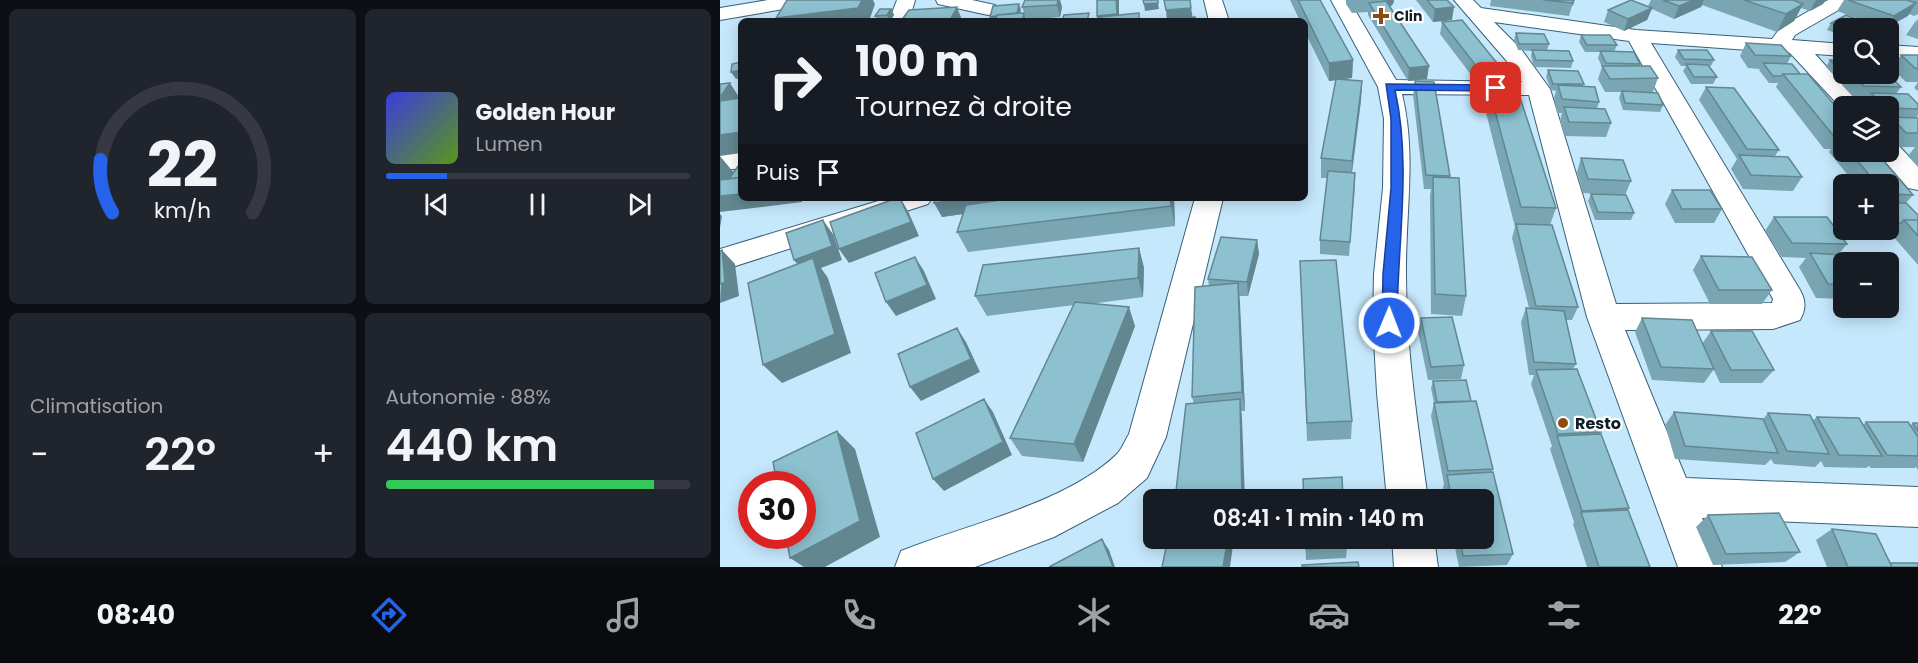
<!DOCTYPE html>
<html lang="fr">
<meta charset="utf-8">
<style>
:root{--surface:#171b24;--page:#20242c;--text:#f1f3f6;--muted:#9ea1a6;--line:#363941;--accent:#2563eb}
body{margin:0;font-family:Poppins,sans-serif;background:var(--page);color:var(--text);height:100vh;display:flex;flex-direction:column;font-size:22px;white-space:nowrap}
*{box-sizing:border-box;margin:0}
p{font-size:20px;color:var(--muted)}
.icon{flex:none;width:33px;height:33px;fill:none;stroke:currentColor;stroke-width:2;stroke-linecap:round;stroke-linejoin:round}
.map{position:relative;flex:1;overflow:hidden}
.side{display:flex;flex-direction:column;gap:9px;padding:9px;background:#0d0f14;width:720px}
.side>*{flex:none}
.hud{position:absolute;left:18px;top:18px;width:570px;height:183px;border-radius:9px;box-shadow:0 3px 15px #0003;background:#171b24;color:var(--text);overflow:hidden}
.fabs{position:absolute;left:1113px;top:18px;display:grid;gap:12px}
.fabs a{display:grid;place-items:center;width:66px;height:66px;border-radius:9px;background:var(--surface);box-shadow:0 3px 15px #0003;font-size:30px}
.speed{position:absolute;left:18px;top:471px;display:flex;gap:12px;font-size:30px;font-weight:700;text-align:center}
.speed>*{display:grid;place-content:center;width:78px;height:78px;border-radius:50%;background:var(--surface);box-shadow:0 3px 15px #0003;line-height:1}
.speed .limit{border:9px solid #d22;background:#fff;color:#111}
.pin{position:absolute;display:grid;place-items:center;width:51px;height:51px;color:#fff;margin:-26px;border-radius:12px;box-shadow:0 3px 9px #0006}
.me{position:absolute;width:66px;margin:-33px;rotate:1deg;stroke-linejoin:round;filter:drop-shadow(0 0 4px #0008)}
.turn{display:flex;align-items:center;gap:21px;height:126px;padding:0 18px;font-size:27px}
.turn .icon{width:78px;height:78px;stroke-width:2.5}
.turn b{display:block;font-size:42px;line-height:51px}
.then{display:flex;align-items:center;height:57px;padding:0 18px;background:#0003;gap:12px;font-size:22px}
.big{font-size:45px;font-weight:600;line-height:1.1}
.side .widget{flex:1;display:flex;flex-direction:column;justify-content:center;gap:9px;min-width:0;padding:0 21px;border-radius:9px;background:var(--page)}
.side .dial{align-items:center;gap:0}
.dial svg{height:156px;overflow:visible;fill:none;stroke:var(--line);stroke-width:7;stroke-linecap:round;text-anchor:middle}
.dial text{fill:var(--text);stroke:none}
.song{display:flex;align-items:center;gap:18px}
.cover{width:72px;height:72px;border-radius:9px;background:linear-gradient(135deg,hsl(240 70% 55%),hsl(90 70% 35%))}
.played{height:6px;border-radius:3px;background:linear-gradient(90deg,var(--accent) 20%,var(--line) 20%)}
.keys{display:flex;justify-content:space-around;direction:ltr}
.heat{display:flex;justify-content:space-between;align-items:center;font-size:33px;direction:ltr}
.charge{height:9px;border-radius:4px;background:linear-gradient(90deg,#34c759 88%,var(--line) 0)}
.side .tiles{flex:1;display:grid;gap:9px;grid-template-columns:repeat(2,1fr)}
.trip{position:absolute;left:423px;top:489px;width:351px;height:60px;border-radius:9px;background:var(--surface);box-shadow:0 3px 15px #0003;font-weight:600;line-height:60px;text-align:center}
.menu{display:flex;height:96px;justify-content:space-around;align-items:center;background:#090b0e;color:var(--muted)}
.menu .icon{width:42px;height:42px}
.menu .selected{color:var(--accent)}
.menu b{font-size:27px;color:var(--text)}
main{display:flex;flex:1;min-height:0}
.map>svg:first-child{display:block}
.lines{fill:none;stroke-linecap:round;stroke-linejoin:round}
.minor-casing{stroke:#3a6077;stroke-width:2}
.minor{fill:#fff;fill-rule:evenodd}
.wall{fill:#79a6b2}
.shaded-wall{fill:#638791}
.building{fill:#8dc1cf;stroke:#638791;stroke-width:1.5}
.route{fill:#2563eb;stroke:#184099;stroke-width:1.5}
.poi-dot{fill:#8b4c14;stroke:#fff;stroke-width:2}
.labels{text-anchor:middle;stroke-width:4.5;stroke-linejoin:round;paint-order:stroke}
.far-poi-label{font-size:14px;font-weight:bold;fill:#0e1e27;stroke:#fff;text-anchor:start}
.poi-label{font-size:16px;font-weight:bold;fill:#0e1e27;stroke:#fff;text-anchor:start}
</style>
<main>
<section class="side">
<div class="tiles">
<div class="widget dial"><svg viewBox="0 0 100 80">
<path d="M14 69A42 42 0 1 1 86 69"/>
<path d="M14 69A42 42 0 0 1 8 42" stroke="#2563eb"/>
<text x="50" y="56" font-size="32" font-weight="700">22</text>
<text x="50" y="72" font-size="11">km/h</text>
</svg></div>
<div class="widget">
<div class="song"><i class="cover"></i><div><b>Golden Hour</b><p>Lumen</p></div></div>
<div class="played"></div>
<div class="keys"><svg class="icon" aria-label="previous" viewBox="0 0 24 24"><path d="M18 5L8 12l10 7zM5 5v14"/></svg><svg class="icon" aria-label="pause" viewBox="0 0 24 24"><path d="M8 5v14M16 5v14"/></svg><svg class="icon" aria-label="next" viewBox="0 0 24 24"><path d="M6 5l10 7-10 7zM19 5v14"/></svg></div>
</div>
<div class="widget"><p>Climatisation</p>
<div class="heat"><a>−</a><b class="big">22°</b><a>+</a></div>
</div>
<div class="widget"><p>Autonomie · 88%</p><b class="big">440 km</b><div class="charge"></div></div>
</div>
</section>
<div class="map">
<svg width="1198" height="567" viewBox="0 0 1198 567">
<rect width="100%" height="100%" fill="#c6e8fd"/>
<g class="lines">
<g class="minor-casing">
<path id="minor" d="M48,0H90L88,4L81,6L0,20V8Z
M177,0H195L189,21H169Z
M216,0H252L275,5L278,9L275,13L268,15L218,4Z
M484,0H502L509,21H489Z
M611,0H629L676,80L802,82L785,59L734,0H753L761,8L916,30L1052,39L1061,27L1108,0H1131L1129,4L1075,35L1072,40L1124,44V56L1095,54L1142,106H1124V111L1070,53L931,43L1080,290C1086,301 1086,309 1080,320L1053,329L905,330L966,478L1198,487V527L982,518L1002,567H958L867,317L809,95L682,94C697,155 685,215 686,276C686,351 698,425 708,500H667L657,393L653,323L654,274L663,188L664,119L658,87ZM774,22L909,41L1053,299L1052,303L896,304L830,89L801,49Z
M1168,45L1198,47V59L1168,57Z
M1168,141L1177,144L1198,166V190L1188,188L1157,152H1168Z
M21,152V168L0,171V155Z
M168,198H212L208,204L0,271V249Z
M475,198H503L446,437L427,478L398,503L334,537L255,567H175L181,551C246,525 347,503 397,454C402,449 405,440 409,434Z
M672,538H714L718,567H674Z"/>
</g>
<use href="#minor" class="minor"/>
</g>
<path class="wall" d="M305,0H340L342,7L340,17L307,20L302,7Z
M570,0H600L633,60L632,78L621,79L642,81L641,100L632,172L635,187L629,256L600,254V240L608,178H601V158L616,80L609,81L585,32V21H580Z
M626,0H674L673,4L670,7L707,79L688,81L648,15V12L632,13L626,4Z
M696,0H727L732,20L713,22Z
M771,0H855L853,6H852L849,16L770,6Z
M931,0H1105L1103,4L1090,11L1081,8L1074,21L1057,32L982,5L981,7L954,19L932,9L927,20L904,31L884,22L888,10L928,6Z
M1124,0H1198V14L1194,16L1189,14L1166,28L1117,11Z
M171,9L174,15L170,21H158L155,16Z
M1198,19V39L1186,35L1195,22Z
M722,22L779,79L836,208L830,225L858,307L852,320H846L856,364L853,369L881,432L880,434L909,508L908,510L930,567H867L853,524L854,522L830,449L832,446L811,384L814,375H809L801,322L806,308H809L792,238L795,227L762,97L765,83L758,84L720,34Z
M1111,23L1147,28H1124V36L1107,30Z
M796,33L829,44L827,50L853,61L851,68L814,67L811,56L812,51L798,50L794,40Z
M861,35L897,45L894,52L920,64V66L938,78L933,92H914L943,105L940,112L903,110L899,98L901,92H885L878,79L882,67L878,58L880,52H865L859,42Z
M1026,43L1071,56L1067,64L1080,74L1124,116V152H1156L1193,195L1186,203L1198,215V265L1171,234L1175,231H1173L1168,226V184H1135L1109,152L1111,149H1104L1056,87L1058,83H1049L1039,70L1040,69L1028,68L1020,56Z
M958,50L994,60L991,66H989L997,77L993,84H971L963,71L966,66H961L955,57Z
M1181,55H1198V82H1186L1172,68Z
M1110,60H1124V74H1167L1181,87L1176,94L1198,104V115L1196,118H1198V167L1188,156L1195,147H1176L1168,138V106H1142L1147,100L1135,99L1122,85L1126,78H1117L1106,67Z
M828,70L864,84L863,86L879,102L877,108L891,123L886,137L845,136L840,121L842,113H837L834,98L836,91L831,90L826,77Z
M695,81L730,176L746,296L742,316L711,314L710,196L711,189H704L693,95Z
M1198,82V91L1194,88Z
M986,87L1059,150L1055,156L1082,177L1073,191L1023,189L1011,169L1017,159L979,100Z
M861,158L911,181L905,195L914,213L911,220H875L868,201L871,194L897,195L863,193L857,172Z
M952,190L1002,209L994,223H955L945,204Z
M215,198H272V201L283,200V198H454L455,226L248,252L237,232L243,214L222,217Z
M1054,217L1127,244L1118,255L1124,262V299L1096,298L1079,267L1086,258L1062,257L1045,231Z
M537,240L539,254L528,296H519L525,411H521L522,418L474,404L472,397L489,286L488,279Z
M419,248L424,268L423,297L370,304L415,326L363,462L302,456L290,438L354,305L267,316L255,296Z
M981,256L1052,290L1042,304H990L973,270Z
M580,261L632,421L631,439L587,441Z
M701,318L744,365L741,379L708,380L698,332Z
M922,318L982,344L991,331L1054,370L1042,383H1000L990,362L994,369L984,383L932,380L915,332Z
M713,381L751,401L773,469L772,472L793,554L787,565L739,567L733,538H764V500H725L723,487L724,484L711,416L714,403L711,388Z
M954,412L1043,419L1048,413L1092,421L1097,417L1143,425L1146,422L1190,426L1193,423H1198V470L1196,467L1194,468H1151L1149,466L1146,468L1104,467L1101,461L1095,467L1054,464L1051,459L1045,465L955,459L945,425Z
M988,515L1080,552L1065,562L993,565L976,527Z
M1112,529L1170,563L1198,567H1107L1096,540Z
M585,538L627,547L626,558L586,560Z"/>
<path class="shaded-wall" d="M142,0H153L155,4L149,21H58L56,18Z
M338,0H340L342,7L340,17L337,5Z
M396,0H399V21H378L377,16Z
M667,0H674L673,4L666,11Z
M974,0H984L981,7L954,19L959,6Z
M1096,0H1105L1103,4L1090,11Z
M438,3L439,9L425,11L424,4Z
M1196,3L1188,16L1166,28L1174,16Z
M299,4L301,10L299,21H272L270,17Z
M1083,4L1074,21L1057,32L1066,14Z
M237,7L242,20V21H231L230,20Z
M734,7L732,20L713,22L715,9Z
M471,8L473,20L447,21L446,10Z
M932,8L927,20L904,31L908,19Z
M171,9L174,15L170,21L167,15Z
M304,13L307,21H302Z
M633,60L632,78L609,81V63Z
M709,66L707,79L688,81L689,68Z
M781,68L779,82L766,78L765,83L758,84L760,71Z
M21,70V78L16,79L11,72Z
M642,81L641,100L631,180L632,161Z
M10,83L19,97L5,118L0,119V97Z
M21,132V153L0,156V135Z
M0,156L14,173L0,196Z
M21,194V198H83L82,202L0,212V196Z
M180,198L188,211L199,236L129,263L119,249Z
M248,198H272L270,210L222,217L214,203Z
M450,198H454L455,226L451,206Z
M0,214L2,216L0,228Z
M103,220L113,234L122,260L101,268L108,278L131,353L62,383L43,365L85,274L74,260Z
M537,240L539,254L528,296L527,282Z
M419,248L424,268L423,297L418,278Z
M2,250L15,264L19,296L0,303Z
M195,257L204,271L216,299L176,316L166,302Z
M518,283L520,303L525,411L522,392Z
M409,307L415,326L363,462L354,444Z
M237,328L246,342L260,372L201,401L190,387Z
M264,399L273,412L292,455L224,491L213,479Z
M520,399L522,418L525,500H522Z
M117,431L135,449L160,537L105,567H84L70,558Z
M508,538H511L513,545L510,567H503Z
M382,539L389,550L395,567H393Z"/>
<path class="building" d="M67,0H142L138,8L56,18Z
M305,0H338L337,5L302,7Z
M377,0H396L397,14L377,16Z
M423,0H438V3L424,4Z
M444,0H470L471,8L446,10Z
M578,0H600L633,60L609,63Z
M707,0H727L734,7L715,9Z
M823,0H853V3Z
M911,0L932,8L908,19L888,10Z
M943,0H974L959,6Z
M1024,0H1073L1083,4L1066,14Z
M1128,0H1187L1196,3L1174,16Z
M666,1L709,66L689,68L649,3Z
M299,4L297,13L277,15L276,16L270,17L273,6Z
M237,7L230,20L181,21L189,10Z
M160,9H171L167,15L155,16Z
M304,13L302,21H275L277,15Z
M369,13L367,21H342L344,15Z
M419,13V21H380V17Z
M1126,15L1150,24L1141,28H1125L1111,23Z
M475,17L476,21H442V19Z
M742,20L781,68L760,71L722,22Z
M796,33L824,34L829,44H799Z
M861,35H890L897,45H867Z
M1026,43L1061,45L1071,56L1035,55Z
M812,50L849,51L853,61L816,60Z
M958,50H987L994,60L964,59Z
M880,51L914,52L920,64L886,63Z
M1181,55H1198V69L1195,68Z
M1110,60H1124V71H1121Z
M21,62V70L11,72L12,64Z
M1043,63L1072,64L1080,74H1063L1062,76H1053Z
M966,64L988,65L997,77H974Z
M882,66H930L938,78L890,79Z
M828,70L858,71L864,84H833Z
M1063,74H1088L1124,116V136L1113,135Z
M1132,74H1167L1181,87L1144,86Z
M766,78L794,79L836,208L801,207Z
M616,79L642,81L632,161L601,158Z
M695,81L714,82L730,176L706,175Z
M10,83L0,97V84Z
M838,85L875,87L879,102L842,99Z
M986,87L1014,88L1059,150L1027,149Z
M902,91L938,93L943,105L905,103Z
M1151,93L1188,94L1198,104V109L1168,108V106H1164Z
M21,98V132L0,135V101Z
M844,107L885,109L891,123L849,122Z
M1171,117L1198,118V133H1186Z
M1118,138H1124V144Z
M1130,152H1156L1193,195L1168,194V184H1157Z
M1019,155L1068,157L1082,177L1031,175Z
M861,158L903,160L911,181L868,179Z
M21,162V177L9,179Z
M608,171L635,173L630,242L600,240Z
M21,177V194L0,196V180Z
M713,177L739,178L746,296L715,294Z
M952,190H990L1002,209H962Z
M871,194L906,195L914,213L878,212Z
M177,198H180L191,222L119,249L110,222Z
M215,198H248L214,203Z
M295,198H450L451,206L237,232L246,205Z
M1168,203H1186L1198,215V220H1184L1181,223H1179L1168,212Z
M1054,217H1107L1127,244L1072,243Z
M103,220L112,246L74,260L66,233Z
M1184,220H1198V236Z
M796,224L832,225L858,307L816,306Z
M501,237L537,240L527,282L488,279Z
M419,248L418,278L255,296L263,265Z
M2,250L5,282L0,284V251Z
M1090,253L1138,256L1142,262H1124V285L1108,284Z
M981,256L1032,257L1052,290H999Z
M195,257L207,285L166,302L155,273Z
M93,258L115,334L43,365L28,283Z
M616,260L632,421L587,423L580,261Z
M518,283L522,392L472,397L475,287Z
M355,302L409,307L354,444L290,438Z
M806,308L844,311L856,364L814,362Z
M732,317L744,365L711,367L701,318Z
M922,318L972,320L994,369L941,367Z
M237,328L251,359L190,387L178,354Z
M991,331H1032L1054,370H1011Z
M857,369L881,432L838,434L816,370Z
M746,380L751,401L717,402L713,381Z
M264,399L283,442L213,479L196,433Z
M520,399L522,500H455L466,404Z
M756,401L773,469L728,471L714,403Z
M954,412L1043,419L1058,453L965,446Z
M1048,413L1090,415L1109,454L1067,451Z
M1097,417L1139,418L1162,456L1119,455Z
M1146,422H1188L1198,437V456L1167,455Z
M1193,423H1198V431Z
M117,431L140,521L70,558L66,536H82V484H57L53,462Z
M881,434L909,508L862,511L837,436Z
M773,472L793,554L743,556L740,538H764V500H732L727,475Z
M622,477L623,500H584L583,479Z
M908,510L930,567H879L861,512Z
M1059,513L1080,552L1006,554L988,515Z
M1112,529L1156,534L1172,567H1128Z
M448,538H508L503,567H442Z
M585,538H627V547L586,549Z
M382,539L393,567H329Z
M638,562L639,567H582V565Z
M1170,563H1198V567H1172Z"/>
<path class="route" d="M666,84L776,85L781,88L776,91L675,90C692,166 677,246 677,323L675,327H664L662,323L663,274L671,188V119Z"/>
<g class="poi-dot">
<path d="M658 7h6v6h6v6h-6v6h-6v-6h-6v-6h6z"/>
<circle cx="843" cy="423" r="6"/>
</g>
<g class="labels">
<g class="far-poi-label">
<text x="674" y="21">Clin</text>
</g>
<g class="poi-label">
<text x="855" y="429">Resto</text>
</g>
</g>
</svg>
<div class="fabs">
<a><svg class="icon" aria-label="search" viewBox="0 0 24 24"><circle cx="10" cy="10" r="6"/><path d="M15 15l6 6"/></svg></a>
<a><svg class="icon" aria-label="layers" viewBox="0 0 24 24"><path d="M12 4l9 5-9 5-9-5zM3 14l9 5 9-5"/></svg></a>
<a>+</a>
<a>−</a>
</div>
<div class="speed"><div class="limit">30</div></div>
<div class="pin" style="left:776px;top:88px;background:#d93025"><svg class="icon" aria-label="arrive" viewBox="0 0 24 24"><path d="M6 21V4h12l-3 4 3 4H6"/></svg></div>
<svg class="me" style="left:669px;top:323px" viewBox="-20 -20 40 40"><circle r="17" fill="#2563eb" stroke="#fff" stroke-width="3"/><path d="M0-11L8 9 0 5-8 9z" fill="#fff"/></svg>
<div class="trip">08:41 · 1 min · 140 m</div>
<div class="hud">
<div class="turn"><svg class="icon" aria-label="right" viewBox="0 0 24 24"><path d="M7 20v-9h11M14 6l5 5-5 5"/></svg><div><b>100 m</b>Tournez à droite</div></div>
<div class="then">Puis<svg class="icon" aria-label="arrive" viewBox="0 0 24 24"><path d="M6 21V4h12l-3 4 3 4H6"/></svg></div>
</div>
</div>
</main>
<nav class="menu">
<b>08:40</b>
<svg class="icon selected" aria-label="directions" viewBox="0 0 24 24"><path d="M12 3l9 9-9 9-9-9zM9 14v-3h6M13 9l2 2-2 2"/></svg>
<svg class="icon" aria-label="music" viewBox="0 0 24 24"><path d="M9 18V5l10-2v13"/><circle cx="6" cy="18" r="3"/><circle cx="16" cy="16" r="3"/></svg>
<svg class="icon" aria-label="phone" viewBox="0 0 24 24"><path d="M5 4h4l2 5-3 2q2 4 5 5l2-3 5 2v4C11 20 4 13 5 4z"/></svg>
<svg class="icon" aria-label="climate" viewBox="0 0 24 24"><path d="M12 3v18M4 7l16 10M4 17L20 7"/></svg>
<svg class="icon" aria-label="car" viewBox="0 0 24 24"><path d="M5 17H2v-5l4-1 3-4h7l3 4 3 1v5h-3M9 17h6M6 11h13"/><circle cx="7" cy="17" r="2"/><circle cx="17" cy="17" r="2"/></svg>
<svg class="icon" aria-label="filters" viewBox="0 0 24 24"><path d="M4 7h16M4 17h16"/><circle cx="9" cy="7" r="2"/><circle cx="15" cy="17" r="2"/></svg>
<b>22°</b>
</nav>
